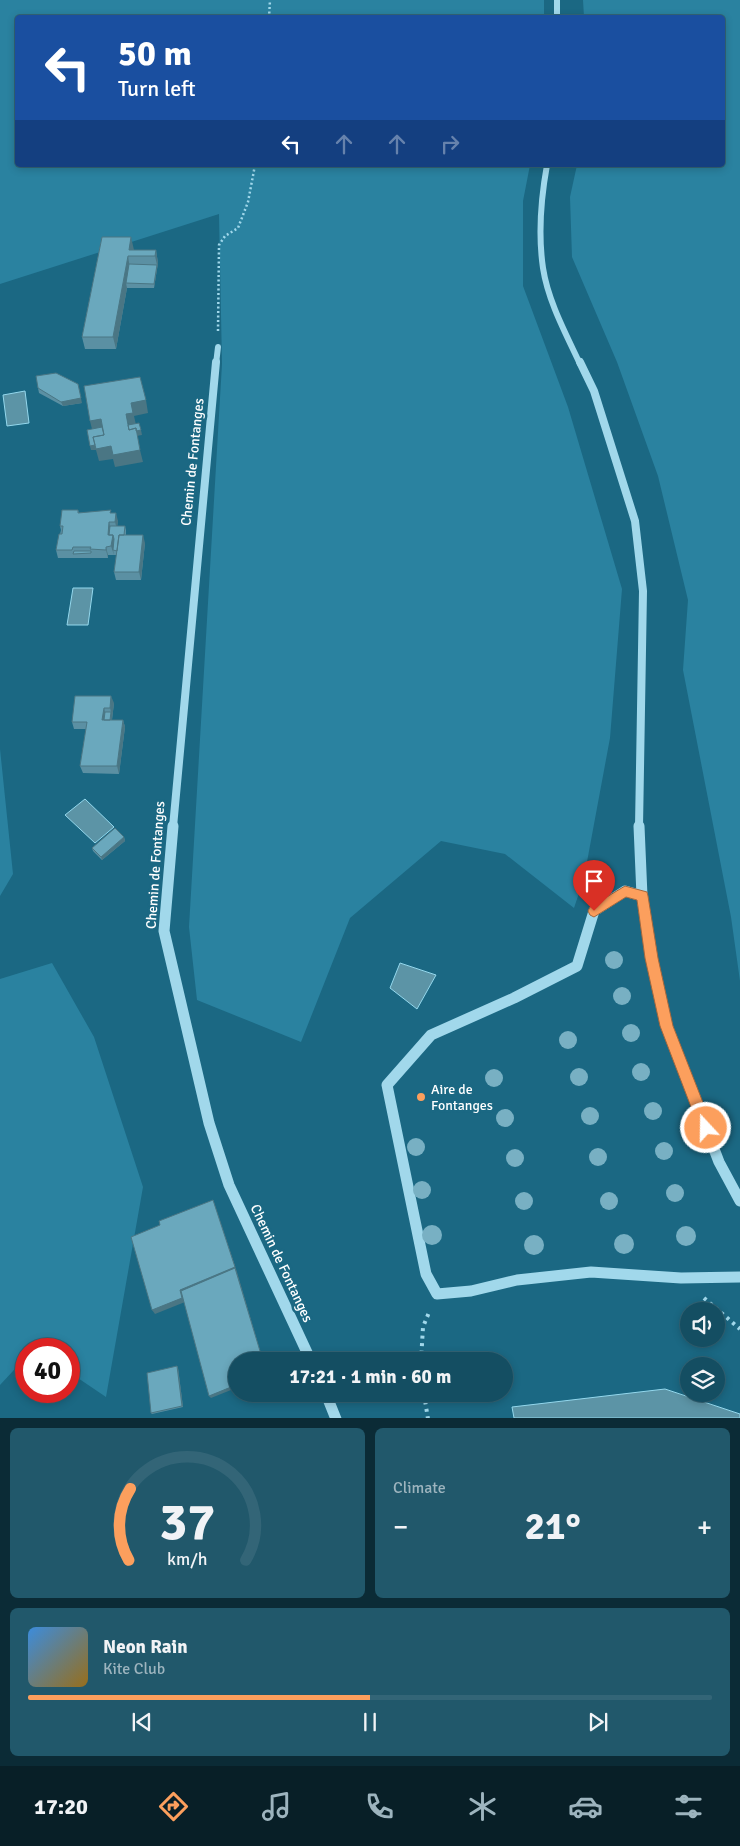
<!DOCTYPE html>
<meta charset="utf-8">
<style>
:root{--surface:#144e62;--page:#21586b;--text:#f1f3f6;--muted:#9db4be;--line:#336577;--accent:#fc9f5d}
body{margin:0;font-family:Signika,sans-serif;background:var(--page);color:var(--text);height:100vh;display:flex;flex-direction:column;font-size:19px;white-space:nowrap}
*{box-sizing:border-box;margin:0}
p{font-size:16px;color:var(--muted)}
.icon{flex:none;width:28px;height:28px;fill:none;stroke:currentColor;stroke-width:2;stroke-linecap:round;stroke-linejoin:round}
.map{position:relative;height:1418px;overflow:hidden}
.side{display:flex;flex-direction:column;gap:10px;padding:10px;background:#0b2b36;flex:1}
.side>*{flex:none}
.banner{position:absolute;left:15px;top:15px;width:710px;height:152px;border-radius:5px;box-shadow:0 2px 8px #0003,0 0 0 1px var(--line);background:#1a4fa0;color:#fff;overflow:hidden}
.buttons{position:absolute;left:680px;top:1302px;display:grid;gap:10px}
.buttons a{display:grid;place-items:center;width:45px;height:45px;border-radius:50%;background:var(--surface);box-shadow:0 2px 8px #0003,0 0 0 1px var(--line);font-size:25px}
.speed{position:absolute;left:15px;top:1338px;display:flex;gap:10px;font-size:25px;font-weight:700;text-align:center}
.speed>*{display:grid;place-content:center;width:65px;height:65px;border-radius:50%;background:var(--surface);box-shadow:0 2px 8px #0003,0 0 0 1px var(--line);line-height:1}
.speed .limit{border:8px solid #d22;background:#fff;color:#111}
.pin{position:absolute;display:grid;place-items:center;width:42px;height:42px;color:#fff;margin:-51px -21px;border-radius:50% 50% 50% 0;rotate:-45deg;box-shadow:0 0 5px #0007}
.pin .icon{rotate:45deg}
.me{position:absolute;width:55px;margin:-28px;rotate:339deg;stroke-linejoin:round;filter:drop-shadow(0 0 4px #0008)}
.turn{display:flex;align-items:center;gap:18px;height:105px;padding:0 20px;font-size:22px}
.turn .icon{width:65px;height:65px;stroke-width:2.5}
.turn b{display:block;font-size:35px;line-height:42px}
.lanes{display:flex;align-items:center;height:48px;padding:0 20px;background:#0003;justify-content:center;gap:25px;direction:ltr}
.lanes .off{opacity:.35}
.big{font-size:38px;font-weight:700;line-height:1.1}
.side .widget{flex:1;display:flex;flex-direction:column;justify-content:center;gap:8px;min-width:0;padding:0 18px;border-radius:8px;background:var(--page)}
.side .dial{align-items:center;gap:0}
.dial svg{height:130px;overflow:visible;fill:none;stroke:var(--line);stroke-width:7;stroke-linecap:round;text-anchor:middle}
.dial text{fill:var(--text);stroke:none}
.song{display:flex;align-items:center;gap:15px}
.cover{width:60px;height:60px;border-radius:8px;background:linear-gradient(135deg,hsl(210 70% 55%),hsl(40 70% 35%))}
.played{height:5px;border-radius:2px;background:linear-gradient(90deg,var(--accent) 50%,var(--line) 50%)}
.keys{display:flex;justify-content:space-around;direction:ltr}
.heat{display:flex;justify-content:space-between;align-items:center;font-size:28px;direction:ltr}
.side .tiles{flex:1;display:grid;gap:10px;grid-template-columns:1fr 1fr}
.widget:last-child{grid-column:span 2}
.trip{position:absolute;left:228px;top:1352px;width:285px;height:50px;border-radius:25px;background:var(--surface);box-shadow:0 2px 8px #0003,0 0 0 1px var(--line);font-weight:700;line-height:50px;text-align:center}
.dock{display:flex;height:80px;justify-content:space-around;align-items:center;background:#081f27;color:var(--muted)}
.dock .icon{width:35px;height:35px}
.dock .selected{color:var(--accent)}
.dock b{font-size:22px;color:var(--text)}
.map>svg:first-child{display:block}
.green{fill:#2a82a0}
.water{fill:#5c94a6;stroke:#94d8ed}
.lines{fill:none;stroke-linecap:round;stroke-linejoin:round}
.path-far1{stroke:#a1d8eb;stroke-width:2.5;stroke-dasharray:2 2.5;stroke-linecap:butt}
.path{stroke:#a1d8eb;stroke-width:4;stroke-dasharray:3 4.5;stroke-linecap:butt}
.minor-far2{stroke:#a1d8eb;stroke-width:6}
.minor-far1{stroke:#a1d8eb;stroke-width:8}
.minor{stroke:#a1d8eb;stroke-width:11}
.tree{fill:#78b0c3}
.wall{fill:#5b90a3}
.shaded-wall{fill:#4a7684}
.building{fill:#6aa8bd;stroke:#4a7684}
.route{fill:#fc9f5d;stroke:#a4673c}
.poi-dot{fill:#fc9f5d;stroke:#1b6883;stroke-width:2}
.labels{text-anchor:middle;stroke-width:5;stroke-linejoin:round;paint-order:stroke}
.street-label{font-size:14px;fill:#fff;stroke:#1b6883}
.poi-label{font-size:14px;fill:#fff;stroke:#1b6883;text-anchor:start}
</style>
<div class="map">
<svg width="740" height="1419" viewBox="0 0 740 1419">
<rect width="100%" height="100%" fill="#1b6883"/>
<path class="green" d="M0,0H544V18H18V165H530L523,201V286L568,407L622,589L610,738L584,878L574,908L505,854L441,841L350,918L301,1042L197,1000L189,927L222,364L219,214L0,284Z
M583,0H740V981L731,917L683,670L688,600L658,476L617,362L572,257L570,197L577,165H722V18L584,17Z
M0,749L13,874L0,896Z
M52,963L94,1037L143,1187L106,1397L69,1372V1349H26V1357L0,1385V979Z"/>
<path class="water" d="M25,391L29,423L7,426L3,395Z
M73,588H93L88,625H67Z
M85,799L114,827L95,843L65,815Z
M400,963L436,975L417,1009L390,988Z
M665,1389L740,1414V1418H514L512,1407Z"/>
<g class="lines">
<path class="path-far1" d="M269,18L270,0
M218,331L219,245L225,236L238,228L248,202L255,165"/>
<path class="path" d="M704,1298L740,1329
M421,1361L423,1327L430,1310
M424,1394L428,1419"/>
<path class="minor-far2" d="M557,0V18
M547,165C541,198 538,234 543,268C548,301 566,334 580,364
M216,364L218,347"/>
<path class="minor-far1" d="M580,362L594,391L635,521L643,591L639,827
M173,827L216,362"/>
<path class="minor" d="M173,826L164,931L209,1123L229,1185L311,1361
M639,826L642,896L651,958L667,1026L719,1162L740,1201
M642,896L625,891L594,911L577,966L514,998L431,1035L387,1085L426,1274L437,1294L471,1291L517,1280L591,1272L681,1278L740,1277
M326,1394L336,1419"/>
</g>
<g class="tree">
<circle cx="614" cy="960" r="9"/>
<circle cx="622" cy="996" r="9"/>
<circle cx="631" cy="1033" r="9"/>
<circle cx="568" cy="1040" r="9"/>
<circle cx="641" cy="1072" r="9"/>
<circle cx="579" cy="1077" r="9"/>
<circle cx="494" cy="1078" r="9"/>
<circle cx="653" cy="1111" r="9"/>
<circle cx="590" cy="1116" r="9"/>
<circle cx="505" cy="1118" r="9"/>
<circle cx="416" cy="1147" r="9"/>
<circle cx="664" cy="1151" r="9"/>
<circle cx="598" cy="1157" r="9"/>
<circle cx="515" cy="1158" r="9"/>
<circle cx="422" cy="1190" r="9"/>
<circle cx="675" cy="1193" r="9"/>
<circle cx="524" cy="1201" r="9"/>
<circle cx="609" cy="1201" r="9"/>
<circle cx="432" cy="1235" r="10"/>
<circle cx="686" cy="1236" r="10"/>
<circle cx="624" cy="1244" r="10"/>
<circle cx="534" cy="1245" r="10"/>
</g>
<path class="wall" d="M102,237L134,250H156L158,263L154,288H127L116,349H85L82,337Z
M38,388L82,403L63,406L39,393Z
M78,510L79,513H111L118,521L117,526H125L126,530V535L145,543L141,580H116L114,572L117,555H108V558H58L56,550L61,530L60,526Z
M114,703L112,720H123L125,727L119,774L83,773L80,766L86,729H74L72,722Z
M124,837L125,841L102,860L93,851L92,848Z
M177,1366L178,1368L183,1407L152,1414L151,1413Z"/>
<path class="shaded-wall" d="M131,237L134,250H129Z
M156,250L158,263L154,288V284L157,265L155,256Z
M128,256L130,269L126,283L127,288L116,349L113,337Z
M78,384L82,403L63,406L61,402Z
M146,400L148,413L134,416L136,425L129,427L126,414L131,403Z
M101,419L111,446L140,450L143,462L115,467L113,459L99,461L96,450H91L90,446L93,433L90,421Z
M141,430L142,435L131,437L130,432Z
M116,513L118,521L117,530L115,522Z
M109,522L111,531L110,539L108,535Z
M113,535L115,543L113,550L114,555L111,546Z
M143,535L145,543L141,580L139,572Z
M106,547L108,555V558L106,550Z
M111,696L114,703L111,727L110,723L111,712L110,708Z
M104,708L106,716L105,723L102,720Z
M123,720L125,727L119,774L117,766Z
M124,837L125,841L102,860L101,857Z
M213,1200L237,1272L263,1361L185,1302L155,1314L152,1310L180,1290Z
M177,1366L178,1368L183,1407L182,1406Z
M236,1385V1388L211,1398L209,1396Z"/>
<path class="building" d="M102,237H131L129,250H156L155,256H128L113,337H82Z
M129,264L157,265L154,284L126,283Z
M56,373L78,384L81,398L61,402L38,388L36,376Z
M140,377L146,400L131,403L133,413L126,414L129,430L136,428L140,450L113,455L111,446L96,449L93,437L104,435L101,419L90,421L84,386Z
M139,423L141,430L136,431V428L129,430L128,425Z
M102,427L104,435L93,437L95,445L90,446L87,430Z
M62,510H78V513L111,510L110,513H116L115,522H109L108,535H113L111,546L106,547V550L90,549L91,547H73L72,550H56L59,534H62L63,526H60Z
M110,526H125L124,535H119L117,551L113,550L114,539L113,535H109Z
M119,535H143L139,572H114Z
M74,551H91V553L73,554Z
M75,696H111L110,708H104L102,720H123L117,766H80L87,722H72Z
M105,712H111L110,720H104Z
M115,828L124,837L101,857L92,848Z
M213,1200L235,1267L180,1290L182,1298L152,1310L131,1237L160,1225L159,1221Z
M235,1268L263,1361H236V1385L209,1396L181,1291Z
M177,1366L182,1406L151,1413L147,1373Z"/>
<path class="route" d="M625,886L647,892L648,896L658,958L673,1026L713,1128L711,1133L706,1135L701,1133L660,1026L645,958L637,900L626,897L594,917L590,915L588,911L590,907Z"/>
<circle class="poi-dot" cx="421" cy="1097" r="5"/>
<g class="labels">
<g class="street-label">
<text transform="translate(192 462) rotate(-84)" y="5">Chemin de Fontanges</text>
<text transform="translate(155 865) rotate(-86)" y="5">Chemin de Fontanges</text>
<text transform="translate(282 1263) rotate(65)" y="5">Chemin de Fontanges</text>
</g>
<g class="poi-label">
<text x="431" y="1094">Aire de<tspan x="431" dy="16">Fontanges</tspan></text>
</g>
</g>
</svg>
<div class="buttons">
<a><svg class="icon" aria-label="sound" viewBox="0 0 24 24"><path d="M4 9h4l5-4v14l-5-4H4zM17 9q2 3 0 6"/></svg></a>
<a><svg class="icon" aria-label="layers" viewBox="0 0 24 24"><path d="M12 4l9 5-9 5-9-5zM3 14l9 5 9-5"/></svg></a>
</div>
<div class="speed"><div class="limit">40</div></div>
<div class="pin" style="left:594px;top:911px;background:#d93025"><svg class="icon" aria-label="arrive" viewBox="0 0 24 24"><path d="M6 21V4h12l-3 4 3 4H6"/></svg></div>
<svg class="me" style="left:706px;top:1128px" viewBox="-20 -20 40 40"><circle r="17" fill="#fc9f5d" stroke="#fff" stroke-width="3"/><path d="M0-11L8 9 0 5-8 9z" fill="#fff"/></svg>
<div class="trip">17:21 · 1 min · 60 m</div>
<div class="banner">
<div class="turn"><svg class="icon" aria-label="left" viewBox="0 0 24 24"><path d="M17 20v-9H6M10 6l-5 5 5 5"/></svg><div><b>50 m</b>Turn left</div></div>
<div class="lanes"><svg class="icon" aria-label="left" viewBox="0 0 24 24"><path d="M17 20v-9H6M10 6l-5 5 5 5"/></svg><svg class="icon off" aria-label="ahead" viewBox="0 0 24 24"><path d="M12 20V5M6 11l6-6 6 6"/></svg><svg class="icon off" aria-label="ahead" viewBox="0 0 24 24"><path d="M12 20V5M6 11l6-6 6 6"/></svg><svg class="icon off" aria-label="right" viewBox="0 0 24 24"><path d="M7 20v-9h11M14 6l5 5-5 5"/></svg></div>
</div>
</div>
<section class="side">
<div class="tiles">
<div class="widget dial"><svg viewBox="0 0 100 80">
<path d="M14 69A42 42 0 1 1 86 69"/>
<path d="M14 69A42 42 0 0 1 15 25" stroke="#fc9f5d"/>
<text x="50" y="56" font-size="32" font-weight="700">37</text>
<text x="50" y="72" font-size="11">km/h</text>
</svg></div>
<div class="widget"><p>Climate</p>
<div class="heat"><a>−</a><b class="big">21°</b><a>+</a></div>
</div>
<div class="widget">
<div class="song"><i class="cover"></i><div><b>Neon Rain</b><p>Kite Club</p></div></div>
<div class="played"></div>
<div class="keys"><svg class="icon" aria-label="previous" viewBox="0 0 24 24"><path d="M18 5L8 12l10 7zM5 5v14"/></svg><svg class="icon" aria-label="pause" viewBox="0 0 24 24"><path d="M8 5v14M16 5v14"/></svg><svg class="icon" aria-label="next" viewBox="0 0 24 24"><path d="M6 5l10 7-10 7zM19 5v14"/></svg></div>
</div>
</div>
</section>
<nav class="dock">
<b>17:20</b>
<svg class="icon selected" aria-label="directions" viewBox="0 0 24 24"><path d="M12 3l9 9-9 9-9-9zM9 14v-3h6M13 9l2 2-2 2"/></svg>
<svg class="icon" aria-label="music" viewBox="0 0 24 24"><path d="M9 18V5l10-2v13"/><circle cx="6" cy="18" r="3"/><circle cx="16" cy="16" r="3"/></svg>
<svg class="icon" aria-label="phone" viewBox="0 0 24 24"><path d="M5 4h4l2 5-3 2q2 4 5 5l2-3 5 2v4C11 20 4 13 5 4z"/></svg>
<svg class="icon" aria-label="climate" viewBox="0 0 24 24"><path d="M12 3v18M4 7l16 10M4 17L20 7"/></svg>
<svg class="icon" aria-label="car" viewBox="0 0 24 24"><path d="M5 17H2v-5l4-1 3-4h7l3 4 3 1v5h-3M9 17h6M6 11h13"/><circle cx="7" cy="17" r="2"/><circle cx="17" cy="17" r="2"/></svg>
<svg class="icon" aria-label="filters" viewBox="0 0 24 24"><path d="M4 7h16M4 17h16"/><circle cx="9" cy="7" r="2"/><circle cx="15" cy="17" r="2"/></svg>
</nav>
